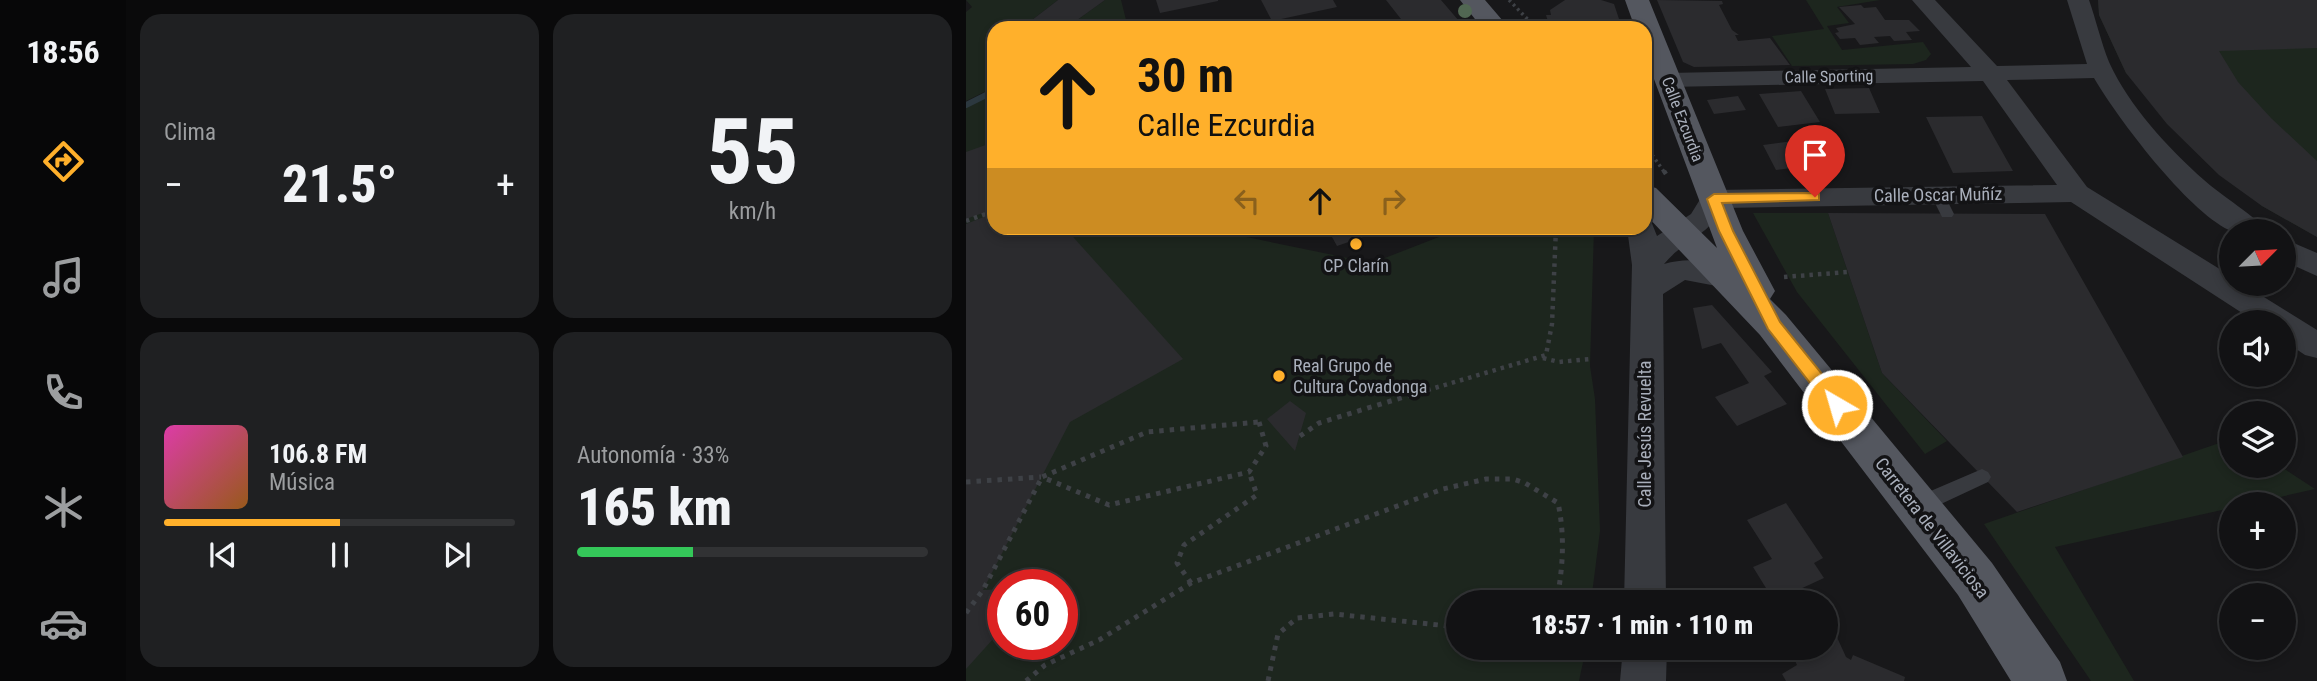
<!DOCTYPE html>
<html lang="es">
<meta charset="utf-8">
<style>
:root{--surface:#121214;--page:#1f2022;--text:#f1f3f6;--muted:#9c9ea0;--line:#313234;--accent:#ffb02b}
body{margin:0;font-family:"Roboto Condensed",sans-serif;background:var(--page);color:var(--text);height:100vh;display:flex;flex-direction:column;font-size:26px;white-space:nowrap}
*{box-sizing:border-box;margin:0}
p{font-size:23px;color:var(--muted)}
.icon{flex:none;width:38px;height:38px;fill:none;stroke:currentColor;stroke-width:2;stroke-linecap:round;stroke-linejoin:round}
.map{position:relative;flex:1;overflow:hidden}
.sheet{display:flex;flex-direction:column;gap:14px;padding:14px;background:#0a0a0b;width:840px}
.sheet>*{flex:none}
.hud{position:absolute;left:21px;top:21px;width:665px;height:214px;border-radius:21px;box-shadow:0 4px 10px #0003,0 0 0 2px var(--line);background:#ffb02b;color:#111;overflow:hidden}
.needle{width:46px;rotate:66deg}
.tools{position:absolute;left:1253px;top:219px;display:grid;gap:14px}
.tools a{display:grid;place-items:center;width:77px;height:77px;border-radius:50%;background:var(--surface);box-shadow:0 4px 10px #0003,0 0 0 2px var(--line);font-size:35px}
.speed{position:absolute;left:21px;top:569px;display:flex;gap:14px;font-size:35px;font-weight:700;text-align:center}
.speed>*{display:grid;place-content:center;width:91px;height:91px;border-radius:50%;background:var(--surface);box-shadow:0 4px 10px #0003,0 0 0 2px var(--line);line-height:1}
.speed .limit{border:10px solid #d22;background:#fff;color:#111}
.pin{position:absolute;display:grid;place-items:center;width:60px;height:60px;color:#fff;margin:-72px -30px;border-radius:50% 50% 50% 0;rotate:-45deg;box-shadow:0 0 7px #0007}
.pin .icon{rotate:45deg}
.me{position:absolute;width:77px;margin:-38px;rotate:322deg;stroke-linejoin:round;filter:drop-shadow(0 0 5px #0008)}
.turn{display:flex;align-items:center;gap:24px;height:147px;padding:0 35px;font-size:32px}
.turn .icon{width:91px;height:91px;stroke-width:2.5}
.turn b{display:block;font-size:49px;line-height:60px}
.lanes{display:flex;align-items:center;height:66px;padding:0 35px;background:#0003;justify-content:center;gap:35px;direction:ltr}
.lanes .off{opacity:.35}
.big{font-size:52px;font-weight:800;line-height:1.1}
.sheet .card{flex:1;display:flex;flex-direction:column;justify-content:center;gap:10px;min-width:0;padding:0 24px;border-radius:21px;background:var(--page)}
.sheet .dial{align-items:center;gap:0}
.dial b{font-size:91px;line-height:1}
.song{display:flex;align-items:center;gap:21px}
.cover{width:84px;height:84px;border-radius:10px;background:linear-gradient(135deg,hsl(320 70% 55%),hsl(30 70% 35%))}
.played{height:7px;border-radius:4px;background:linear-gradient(90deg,var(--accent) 50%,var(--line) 50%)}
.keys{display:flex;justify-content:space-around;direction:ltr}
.heat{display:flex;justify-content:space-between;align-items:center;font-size:38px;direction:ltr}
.charge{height:10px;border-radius:5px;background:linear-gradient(90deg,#34c759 33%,var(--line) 0)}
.sheet .tiles{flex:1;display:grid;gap:14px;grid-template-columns:repeat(2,1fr)}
.trip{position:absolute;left:480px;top:590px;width:392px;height:70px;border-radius:35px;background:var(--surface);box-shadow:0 4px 10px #0003,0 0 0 2px var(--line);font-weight:800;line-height:70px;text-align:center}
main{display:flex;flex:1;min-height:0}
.menu{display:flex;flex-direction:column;width:126px;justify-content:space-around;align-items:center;background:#070708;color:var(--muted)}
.menu .icon{width:49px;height:49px}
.menu .on{color:var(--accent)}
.menu b{font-size:32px;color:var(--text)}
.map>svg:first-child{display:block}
.green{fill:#1d261e;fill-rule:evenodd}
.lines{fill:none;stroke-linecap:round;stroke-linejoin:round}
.stream{stroke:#2c383f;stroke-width:6}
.building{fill:#2b2b2e}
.path-far2{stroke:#3e4146;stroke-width:3.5;stroke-dasharray:2.5 3.5;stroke-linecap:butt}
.path-far1{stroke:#3e4146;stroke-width:4.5;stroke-dasharray:3.5 5;stroke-linecap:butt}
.path{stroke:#3e4146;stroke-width:5;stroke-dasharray:4.5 6;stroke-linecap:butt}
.lane{fill:#383a3f;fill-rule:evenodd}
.street{fill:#383a3f;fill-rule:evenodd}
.primary{fill:#54575f;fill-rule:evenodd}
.tree{fill:#516752}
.route{fill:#ffb02b;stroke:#a6721c;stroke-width:2}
.poi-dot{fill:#ffb02b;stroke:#131315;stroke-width:2.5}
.labels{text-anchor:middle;stroke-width:7;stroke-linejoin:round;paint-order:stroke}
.far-street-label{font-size:16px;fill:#a9afbb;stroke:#131315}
.street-label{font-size:18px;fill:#a9afbb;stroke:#131315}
.poi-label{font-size:18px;fill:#a9afbb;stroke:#131315}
</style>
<main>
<nav class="menu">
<b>18:56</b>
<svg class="icon on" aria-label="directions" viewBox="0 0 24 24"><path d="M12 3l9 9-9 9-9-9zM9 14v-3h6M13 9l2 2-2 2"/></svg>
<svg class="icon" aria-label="music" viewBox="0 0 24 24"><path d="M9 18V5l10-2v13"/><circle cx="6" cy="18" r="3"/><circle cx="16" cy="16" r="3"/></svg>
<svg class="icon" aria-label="phone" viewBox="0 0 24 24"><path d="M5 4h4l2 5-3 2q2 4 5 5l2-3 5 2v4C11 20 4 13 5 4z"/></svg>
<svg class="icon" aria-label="climate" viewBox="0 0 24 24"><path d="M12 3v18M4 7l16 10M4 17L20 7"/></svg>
<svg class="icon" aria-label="car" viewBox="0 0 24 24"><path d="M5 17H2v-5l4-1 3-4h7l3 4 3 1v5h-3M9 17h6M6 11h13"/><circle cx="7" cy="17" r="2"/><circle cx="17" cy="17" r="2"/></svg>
</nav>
<section class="sheet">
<div class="tiles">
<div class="card"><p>Clima</p>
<div class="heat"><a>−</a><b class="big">21.5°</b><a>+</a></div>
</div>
<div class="card dial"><b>55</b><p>km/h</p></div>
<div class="card">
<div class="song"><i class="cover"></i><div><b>106.8 FM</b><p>Música</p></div></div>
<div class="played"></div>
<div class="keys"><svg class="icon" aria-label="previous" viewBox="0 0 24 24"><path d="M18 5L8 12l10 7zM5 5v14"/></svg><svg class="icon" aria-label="pause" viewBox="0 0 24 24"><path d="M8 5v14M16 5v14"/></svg><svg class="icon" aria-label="next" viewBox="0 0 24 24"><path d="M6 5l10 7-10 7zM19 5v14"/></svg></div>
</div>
<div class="card"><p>Autonomía · 33%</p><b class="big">165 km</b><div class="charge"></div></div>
</div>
</section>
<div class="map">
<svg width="1351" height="681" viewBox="0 0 1351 681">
<rect width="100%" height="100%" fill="#18181a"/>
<path class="green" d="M0,0H92L66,20L79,21L80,28H28V87L0,101V12L6,7Z
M139,0H155L162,28H123L122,21L107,23Z
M840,0H914L871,7L883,23L861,26L876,50L957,42L965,54L960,60L947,64L826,66L806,36L858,29Z
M1132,0H1351V237L1296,206L1160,73L1133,15Z
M28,91V228H237L406,263L496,228H628L624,366L629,399L634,531L625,602H492V648H620L613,681H0V105ZM37,584H96V644H37Z
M787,213H862L916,373L981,441L959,454L831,292Z
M1265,439V466H1314L1349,489L1283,504H1265V508L1089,547L1168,681H1125L1018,524Z"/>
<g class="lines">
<path class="stream" d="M0,105L28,91"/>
</g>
<path class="building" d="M92,0H139L107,23L122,20L123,28H80L79,21L66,20Z
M190,0H252V1L194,13Z
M295,0H367L371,7L306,21Z
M420,0H475L499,28H442Z
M599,0H635L648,4L653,19L647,23L662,22L664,28H584L580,15H585L584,10Z
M691,0L756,1L757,4L753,5L766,30L773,35H769L772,41L804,38L824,65L728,67L717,62Z
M1132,0H1351V48L1253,51L1272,82L1305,118L1351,161V237L1296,206L1253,175L1201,124L1160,73L1133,15Z
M895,5L898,8L910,7L919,20H943L954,31L940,32L946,40L928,41L924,36L908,37L913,43L894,45L889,38L874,39L869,33L873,32L870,28L889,24L873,7Z
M903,88L914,113L869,114L859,89Z
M835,91L854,122L812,127L793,94Z
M772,96L780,110L748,114L741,100Z
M1016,116L1047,171L987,173L960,117Z
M842,139L856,164L810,170L797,145Z
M28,142V209L0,219V152Z
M28,213V228H99L217,359L104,422L17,590L37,589V628L0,669V224Z
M862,213L1079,214L1217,457L1051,512L916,373Z
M361,228H423L371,246Z
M746,305L806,372L798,376L821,404L771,426L749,397L783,383L755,343L736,349L727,308Z
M324,401L340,413L329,451L301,419Z
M820,503L857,558L848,563L858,578L808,601L787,567L806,559L781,520Z
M859,611L880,657L885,660L887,655L939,677L938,681H820L816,674L831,665L823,648H859Z"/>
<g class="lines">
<path class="path-far2" d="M543,0L570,28
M679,145L699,173
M679,148V164"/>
<path class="path-far1" d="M698,171L702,177
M0,221L28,211
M818,277L882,272
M577,358L593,362L624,359
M445,395L580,355L586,324L590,228"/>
<path class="path" d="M293,422L300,446L283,472L143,505L76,477L181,432Z
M334,436L353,423L451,393
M0,482L75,477
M225,583L211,563L218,545L291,495L283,472
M0,613L17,590L76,477
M60,681L79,665L133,640L225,583L477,489L520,479H547L559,483L592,503C599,535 597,567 591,599L586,602
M302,681L312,634L331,618L368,614L492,627"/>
<path class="lane" d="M972,191L977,192L988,214L986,217H976L965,195Z
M1016,469L1022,472L1025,477L1022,482L960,511L953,513L946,511L944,505L946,499Z"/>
<path class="street" d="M946,0H969L1031,66L1121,64L1101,0H1123C1130,20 1135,42 1143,62C1163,106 1202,148 1238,180C1252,193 1293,219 1301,231C1290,231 1273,234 1263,230C1221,210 1152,119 1128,78L1041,80L1121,187L1265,276V284H1277L1351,330V358L1339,355L1318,341V322H1290L1105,202L757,208C742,236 718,240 698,264C725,256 746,262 772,270L776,277L772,284L761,288L719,280L697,294L700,602H658L666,265L661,228H679V220L685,221L691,236L725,214L738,193L748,190L1091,185L1017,81L702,87L694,85L690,80L694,75L702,73L1005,67Z
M1318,239L1351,253V276L1318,261Z
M657,648H701L700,681H654Z"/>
<path class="primary" d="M494,0H519L543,28H516Z
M659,0H683L777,231L809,291L804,299L820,315L1026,563L1094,662L1101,681H1045L992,595L794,335L679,214V185L690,188L751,248L679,55V28H669Z"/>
</g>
<circle class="tree" cx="499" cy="11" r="7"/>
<path class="route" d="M849,193L853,194V200L756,203L767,231L814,322L877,400L879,405L877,410H865L802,329L753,231L741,199L748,194Z"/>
<g class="poi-dot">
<circle cx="390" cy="244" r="7"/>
<circle cx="313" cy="376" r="7"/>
</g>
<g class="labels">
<g class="far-street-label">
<text transform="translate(863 76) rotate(-1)" y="6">Calle Sporting</text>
<text transform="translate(717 119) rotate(69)" y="6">Calle Ezcurdia</text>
</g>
<g class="street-label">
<text transform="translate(972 195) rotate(-1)" y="6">Calle Oscar Muñíz</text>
<text transform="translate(679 434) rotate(-90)" y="6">Calle Jesús Revuelta</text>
<text transform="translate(966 528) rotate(52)" y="6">Carretera de Villaviciosa</text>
</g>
<g class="poi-label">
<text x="390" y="272">CP Clarín</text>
<text x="327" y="372" text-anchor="start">Real Grupo de<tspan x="327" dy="21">Cultura Covadonga</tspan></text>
</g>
</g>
</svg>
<div class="tools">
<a><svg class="needle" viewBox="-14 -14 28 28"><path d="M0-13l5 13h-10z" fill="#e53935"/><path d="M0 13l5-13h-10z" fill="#9c9ea0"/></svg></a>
<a><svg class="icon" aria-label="sound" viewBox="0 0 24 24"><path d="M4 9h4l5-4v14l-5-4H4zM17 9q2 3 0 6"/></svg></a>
<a><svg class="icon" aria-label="layers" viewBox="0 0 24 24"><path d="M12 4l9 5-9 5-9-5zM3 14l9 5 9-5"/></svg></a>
<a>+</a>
<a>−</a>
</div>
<div class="speed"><div class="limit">60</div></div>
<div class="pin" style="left:849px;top:197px;background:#d93025"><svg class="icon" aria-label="arrive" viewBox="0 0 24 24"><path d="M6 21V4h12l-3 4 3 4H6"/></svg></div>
<svg class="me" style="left:871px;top:405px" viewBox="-20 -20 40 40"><circle r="17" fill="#ffb02b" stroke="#fff" stroke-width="3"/><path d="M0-11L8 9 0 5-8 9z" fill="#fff"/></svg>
<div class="trip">18:57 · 1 min · 110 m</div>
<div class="hud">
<div class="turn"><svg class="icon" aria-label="ahead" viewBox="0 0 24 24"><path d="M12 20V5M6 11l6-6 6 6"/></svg><div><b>30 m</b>Calle Ezcurdia</div></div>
<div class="lanes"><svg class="icon off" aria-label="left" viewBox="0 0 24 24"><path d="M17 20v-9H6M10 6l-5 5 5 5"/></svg><svg class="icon" aria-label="ahead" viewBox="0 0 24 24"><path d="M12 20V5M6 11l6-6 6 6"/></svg><svg class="icon off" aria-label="right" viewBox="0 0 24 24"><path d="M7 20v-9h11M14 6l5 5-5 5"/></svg></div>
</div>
</div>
</main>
